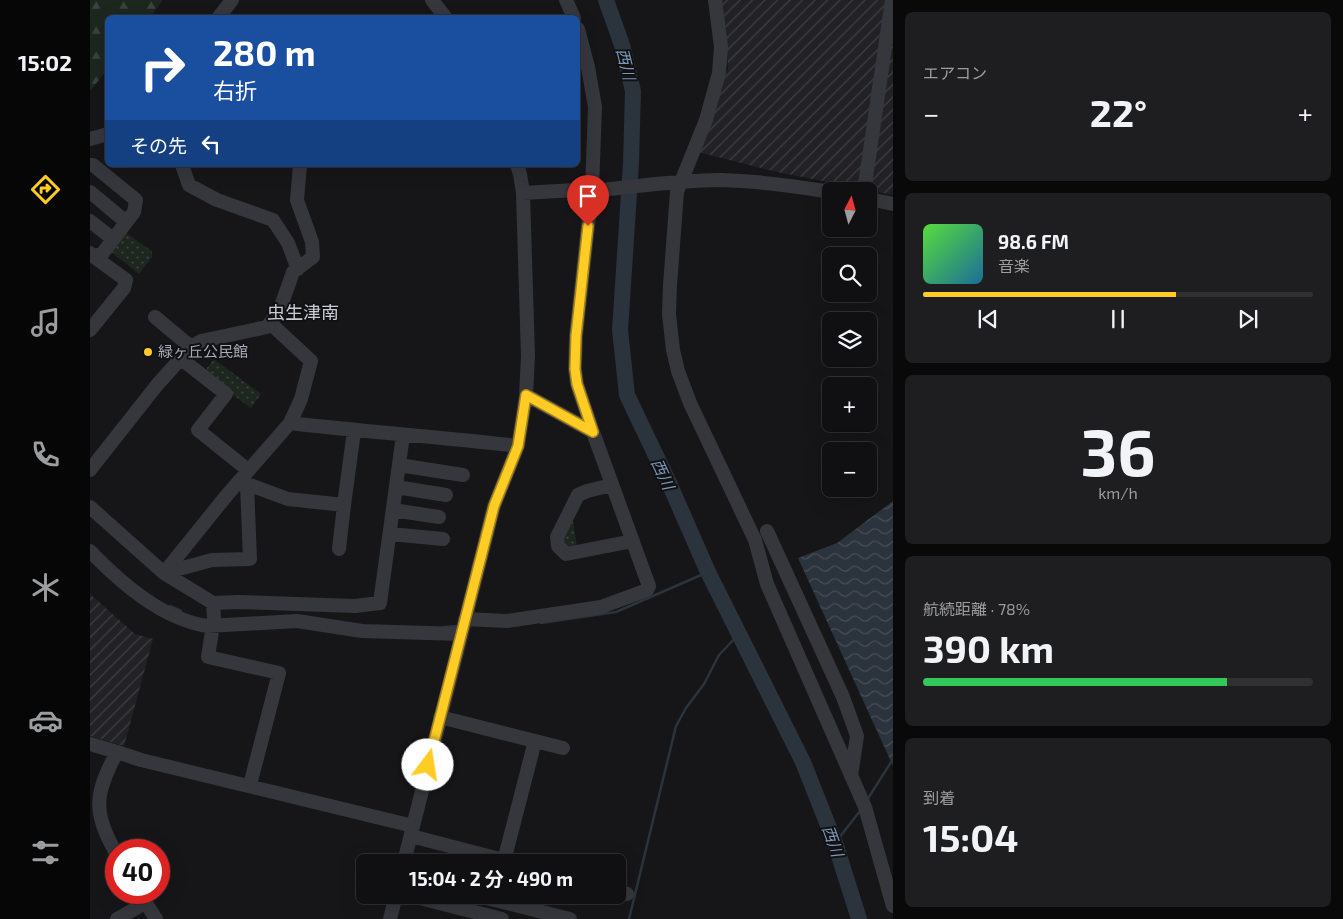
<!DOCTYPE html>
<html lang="ja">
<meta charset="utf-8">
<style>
:root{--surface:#101012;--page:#1e1e20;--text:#f1f3f6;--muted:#9c9d9f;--line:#303032;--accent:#ffcc26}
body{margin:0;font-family:"Exo 2","Noto Sans JP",sans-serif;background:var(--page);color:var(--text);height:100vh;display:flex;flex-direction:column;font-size:19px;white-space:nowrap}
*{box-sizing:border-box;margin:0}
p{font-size:16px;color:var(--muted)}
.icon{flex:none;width:28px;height:28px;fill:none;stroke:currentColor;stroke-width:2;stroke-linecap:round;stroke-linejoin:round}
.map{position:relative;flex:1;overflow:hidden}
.panel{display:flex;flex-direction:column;gap:12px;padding:12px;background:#09090a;width:450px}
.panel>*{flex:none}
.top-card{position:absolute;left:15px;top:15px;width:475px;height:152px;border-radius:8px;box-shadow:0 5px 20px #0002,0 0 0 1px var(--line);background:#1a4fa0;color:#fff;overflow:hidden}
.needle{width:32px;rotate:6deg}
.controls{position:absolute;left:732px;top:182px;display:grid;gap:10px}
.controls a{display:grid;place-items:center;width:55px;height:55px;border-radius:8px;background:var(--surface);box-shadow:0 5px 20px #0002,0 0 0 1px var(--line);font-size:25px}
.speed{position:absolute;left:15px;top:839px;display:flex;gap:10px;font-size:25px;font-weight:700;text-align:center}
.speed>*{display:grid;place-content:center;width:65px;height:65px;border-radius:50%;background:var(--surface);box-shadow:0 5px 20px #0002,0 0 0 1px var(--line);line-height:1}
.speed .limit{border:8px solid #d22;background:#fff;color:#111}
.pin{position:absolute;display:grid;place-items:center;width:42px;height:42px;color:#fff;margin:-51px -21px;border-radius:50% 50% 50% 0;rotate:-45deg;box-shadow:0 0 5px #0007}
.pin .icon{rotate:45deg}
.me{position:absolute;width:55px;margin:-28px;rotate:14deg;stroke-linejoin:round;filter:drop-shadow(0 0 4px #0008)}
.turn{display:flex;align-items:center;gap:18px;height:105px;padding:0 25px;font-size:22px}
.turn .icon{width:65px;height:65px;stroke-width:2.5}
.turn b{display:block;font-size:35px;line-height:42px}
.then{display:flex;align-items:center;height:48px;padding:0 25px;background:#0003;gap:10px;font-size:19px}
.big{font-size:38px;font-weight:700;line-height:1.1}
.panel .card{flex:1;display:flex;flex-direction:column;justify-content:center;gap:8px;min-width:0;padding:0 18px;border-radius:8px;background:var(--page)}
.panel .dial{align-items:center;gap:0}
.dial b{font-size:65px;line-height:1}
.song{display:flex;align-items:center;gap:15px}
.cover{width:60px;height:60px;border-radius:8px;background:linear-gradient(135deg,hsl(110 70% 55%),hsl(200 70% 35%))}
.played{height:5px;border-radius:2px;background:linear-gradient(90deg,var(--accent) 65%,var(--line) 65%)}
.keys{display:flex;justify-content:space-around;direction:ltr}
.heat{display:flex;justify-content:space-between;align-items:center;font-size:28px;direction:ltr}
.charge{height:8px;border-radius:4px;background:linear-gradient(90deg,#34c759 78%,var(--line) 0)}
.trip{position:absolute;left:266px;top:854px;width:270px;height:50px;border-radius:8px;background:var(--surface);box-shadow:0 5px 20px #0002,0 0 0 1px var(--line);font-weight:700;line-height:50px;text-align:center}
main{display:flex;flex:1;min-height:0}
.dock{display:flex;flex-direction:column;width:90px;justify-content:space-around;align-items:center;background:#060607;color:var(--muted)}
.dock .icon{width:35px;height:35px}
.dock .current{color:var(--accent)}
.dock b{font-size:22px;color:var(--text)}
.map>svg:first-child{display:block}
.industrial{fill:url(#industrial-furrows)}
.forest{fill:url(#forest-firs)}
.park{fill:url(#park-dots)}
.water{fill:url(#water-waves)}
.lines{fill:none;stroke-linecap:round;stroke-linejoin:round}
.stream{stroke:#2b333d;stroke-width:2.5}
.river{stroke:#2b333d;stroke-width:16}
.minor{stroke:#36373d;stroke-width:14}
.route-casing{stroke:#a68519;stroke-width:12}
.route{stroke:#ffcc26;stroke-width:9}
.poi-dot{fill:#ffcc26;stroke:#111113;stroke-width:2}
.labels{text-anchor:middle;stroke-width:4;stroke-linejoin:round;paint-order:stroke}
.poi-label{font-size:15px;fill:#a6aab9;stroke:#111113;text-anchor:start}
.water-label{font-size:16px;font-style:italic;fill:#7b95b6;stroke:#111113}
.quarter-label{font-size:18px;fill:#c8cad4;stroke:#111113}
</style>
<main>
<nav class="dock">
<b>15:02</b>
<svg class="icon current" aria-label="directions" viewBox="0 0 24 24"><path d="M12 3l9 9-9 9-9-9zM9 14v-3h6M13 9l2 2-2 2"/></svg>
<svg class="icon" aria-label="music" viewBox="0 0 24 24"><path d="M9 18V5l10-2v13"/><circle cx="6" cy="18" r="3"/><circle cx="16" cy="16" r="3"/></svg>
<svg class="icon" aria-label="phone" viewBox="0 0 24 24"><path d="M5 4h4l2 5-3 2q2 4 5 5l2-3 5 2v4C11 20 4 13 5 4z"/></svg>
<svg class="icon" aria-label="climate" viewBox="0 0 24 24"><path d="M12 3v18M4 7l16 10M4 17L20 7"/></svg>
<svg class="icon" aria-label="car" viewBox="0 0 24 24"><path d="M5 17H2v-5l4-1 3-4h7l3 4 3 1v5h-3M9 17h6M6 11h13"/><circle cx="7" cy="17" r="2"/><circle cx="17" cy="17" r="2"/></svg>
<svg class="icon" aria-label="filters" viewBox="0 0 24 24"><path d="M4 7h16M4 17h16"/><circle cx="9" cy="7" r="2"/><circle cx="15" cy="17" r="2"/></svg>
</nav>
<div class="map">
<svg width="803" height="919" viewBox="0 0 803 919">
<defs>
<pattern id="industrial-furrows" width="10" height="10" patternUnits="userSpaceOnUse" patternTransform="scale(1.25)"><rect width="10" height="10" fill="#222125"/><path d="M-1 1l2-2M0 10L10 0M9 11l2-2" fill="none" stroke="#3f3f43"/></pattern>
<pattern id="forest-firs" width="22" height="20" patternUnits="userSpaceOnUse" patternTransform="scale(1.25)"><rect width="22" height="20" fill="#1d261f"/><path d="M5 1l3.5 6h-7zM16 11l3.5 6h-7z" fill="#3b433d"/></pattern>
<pattern id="park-dots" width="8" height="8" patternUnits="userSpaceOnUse" patternTransform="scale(1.25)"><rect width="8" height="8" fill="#1d261f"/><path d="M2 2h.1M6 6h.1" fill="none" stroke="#3b433d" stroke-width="1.8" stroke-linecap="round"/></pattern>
<pattern id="water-waves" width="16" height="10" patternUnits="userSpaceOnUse" patternTransform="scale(1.25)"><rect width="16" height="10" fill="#2b333d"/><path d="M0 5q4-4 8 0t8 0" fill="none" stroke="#474e57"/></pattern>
</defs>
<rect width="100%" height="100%" fill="#161618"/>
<path class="industrial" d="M629,0H803V195L687,172L604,151L638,69L636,30Z
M0,594L45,634L63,639L34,746L0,736Z"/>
<path class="forest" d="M0,0H73L60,17L18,18L17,70L0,91Z"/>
<path class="park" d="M36,233L62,251V257L49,274L19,250Z
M124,359L171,394L161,408L113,373Z
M483,521L487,546L476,549L472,545L475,531Z"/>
<path class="water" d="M803,501V766L708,558L747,543Z"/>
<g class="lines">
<path class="stream" d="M80,606L91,611
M451,623L526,612L618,572
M354,627L368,626
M777,800L803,759
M745,843L770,811
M539,919L586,726L596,708L614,684L629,655L649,634"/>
<path class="river" d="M516,0L532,45L543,91L541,163L530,330L537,395L579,483L618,572L713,762L745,843L769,919"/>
<path class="minor" d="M342,0L356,18
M476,0L484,18
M625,0L631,47L629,73L616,120L587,192L580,285L579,314L583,350L588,371L600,403L665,540L677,584L775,807L803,906
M128,18L142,0
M0,139L18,134
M0,165H3L46,200L44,212L12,254L3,256L0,253
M92,165L99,185L127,200L183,220L198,243L208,269
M774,191L802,0
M0,192L36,222
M433,193L502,189L510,190C550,186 591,180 631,180C668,181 705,186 741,192
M779,199L803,204
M0,221L23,239
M65,317L101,347
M0,330L34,288L36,280L3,256
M90,358L136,394L108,430L158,470
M436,395L503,432
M200,423C276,432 352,437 428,446
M309,465L373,475
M0,470L67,385L101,347L111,341L177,327L190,309L203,272L223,257L222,242L207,200L210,165
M149,481L198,499L254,505L264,431
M522,485L497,491L488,495L467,537L468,546L476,554L543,541
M306,487L356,495
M0,507L74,573L123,603L148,602L265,606L290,603L313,435
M303,510L349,517
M677,531L753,697L767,736L761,776
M300,534L353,539
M249,549L254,505
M0,551C31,583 72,619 117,626L207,621L272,631L371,634
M74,573L137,495L200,423L211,399L221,361L180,323
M74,573L122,560L160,559L157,484
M123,603L124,618L118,657L189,673L160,785
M375,619L417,621L511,607L557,590L559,586L503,432L487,384L485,369L486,336L502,189L505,107L498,67L488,29
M350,717L445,741L414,861
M445,741L473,748
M0,744L27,752
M321,836L421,862
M26,853C2,812 5,793 27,752L51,760L323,826
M314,862L404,506L428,446L436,395L438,356L433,193L430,174L427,165
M528,891L537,894
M49,892L66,919
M318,895L412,919
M385,895L480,919
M27,919L55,903
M300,919L306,895"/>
</g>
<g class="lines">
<g class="route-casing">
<path id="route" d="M338,765L404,506L428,446L436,395L503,432L487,384L485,369L486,336L498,226"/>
</g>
<use href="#route" class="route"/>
</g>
<circle class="poi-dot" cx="58" cy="352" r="5"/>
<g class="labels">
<g class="poi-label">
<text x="68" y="357">緑ヶ丘公民館</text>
</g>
<g class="water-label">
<text transform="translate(536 64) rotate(76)" y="6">西川</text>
<text transform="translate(573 474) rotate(65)" y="6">西川</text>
<text transform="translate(743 841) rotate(70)" y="6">西川</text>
</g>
<g class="quarter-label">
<text x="213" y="319">虫生津南</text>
</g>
</g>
</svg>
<div class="controls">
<a><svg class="needle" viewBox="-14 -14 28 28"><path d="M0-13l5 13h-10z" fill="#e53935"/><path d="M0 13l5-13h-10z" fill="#9c9d9f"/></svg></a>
<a><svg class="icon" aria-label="search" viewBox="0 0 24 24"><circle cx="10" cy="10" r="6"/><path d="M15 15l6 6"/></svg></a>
<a><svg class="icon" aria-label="layers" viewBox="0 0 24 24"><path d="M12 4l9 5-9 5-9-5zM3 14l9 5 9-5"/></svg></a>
<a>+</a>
<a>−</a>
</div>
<div class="speed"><div class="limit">40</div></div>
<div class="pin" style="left:498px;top:226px;background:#d93025"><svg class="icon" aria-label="arrive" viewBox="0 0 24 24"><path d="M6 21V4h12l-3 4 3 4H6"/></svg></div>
<svg class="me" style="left:338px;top:765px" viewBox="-20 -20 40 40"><circle r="19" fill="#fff"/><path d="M0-13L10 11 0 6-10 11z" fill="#ffcc26"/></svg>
<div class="trip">15:04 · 2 分 · 490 m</div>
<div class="top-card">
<div class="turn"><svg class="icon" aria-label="right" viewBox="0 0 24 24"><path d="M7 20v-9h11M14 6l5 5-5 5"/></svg><div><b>280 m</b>右折</div></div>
<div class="then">その先<svg class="icon" aria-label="left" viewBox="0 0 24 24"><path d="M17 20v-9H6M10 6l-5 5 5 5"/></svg></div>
</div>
</div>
<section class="panel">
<div class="card"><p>エアコン</p>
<div class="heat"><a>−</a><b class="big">22°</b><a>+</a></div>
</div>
<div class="card">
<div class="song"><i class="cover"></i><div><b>98.6 FM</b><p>音楽</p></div></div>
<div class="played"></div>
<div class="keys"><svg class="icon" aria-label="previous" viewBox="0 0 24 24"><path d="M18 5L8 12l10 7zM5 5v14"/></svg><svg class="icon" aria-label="pause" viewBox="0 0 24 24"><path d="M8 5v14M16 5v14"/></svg><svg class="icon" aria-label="next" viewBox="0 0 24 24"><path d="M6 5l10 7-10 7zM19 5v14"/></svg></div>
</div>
<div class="card dial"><b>36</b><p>km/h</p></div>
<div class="card"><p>航続距離 · 78%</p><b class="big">390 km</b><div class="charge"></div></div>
<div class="card"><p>到着</p><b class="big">15:04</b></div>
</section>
</main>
